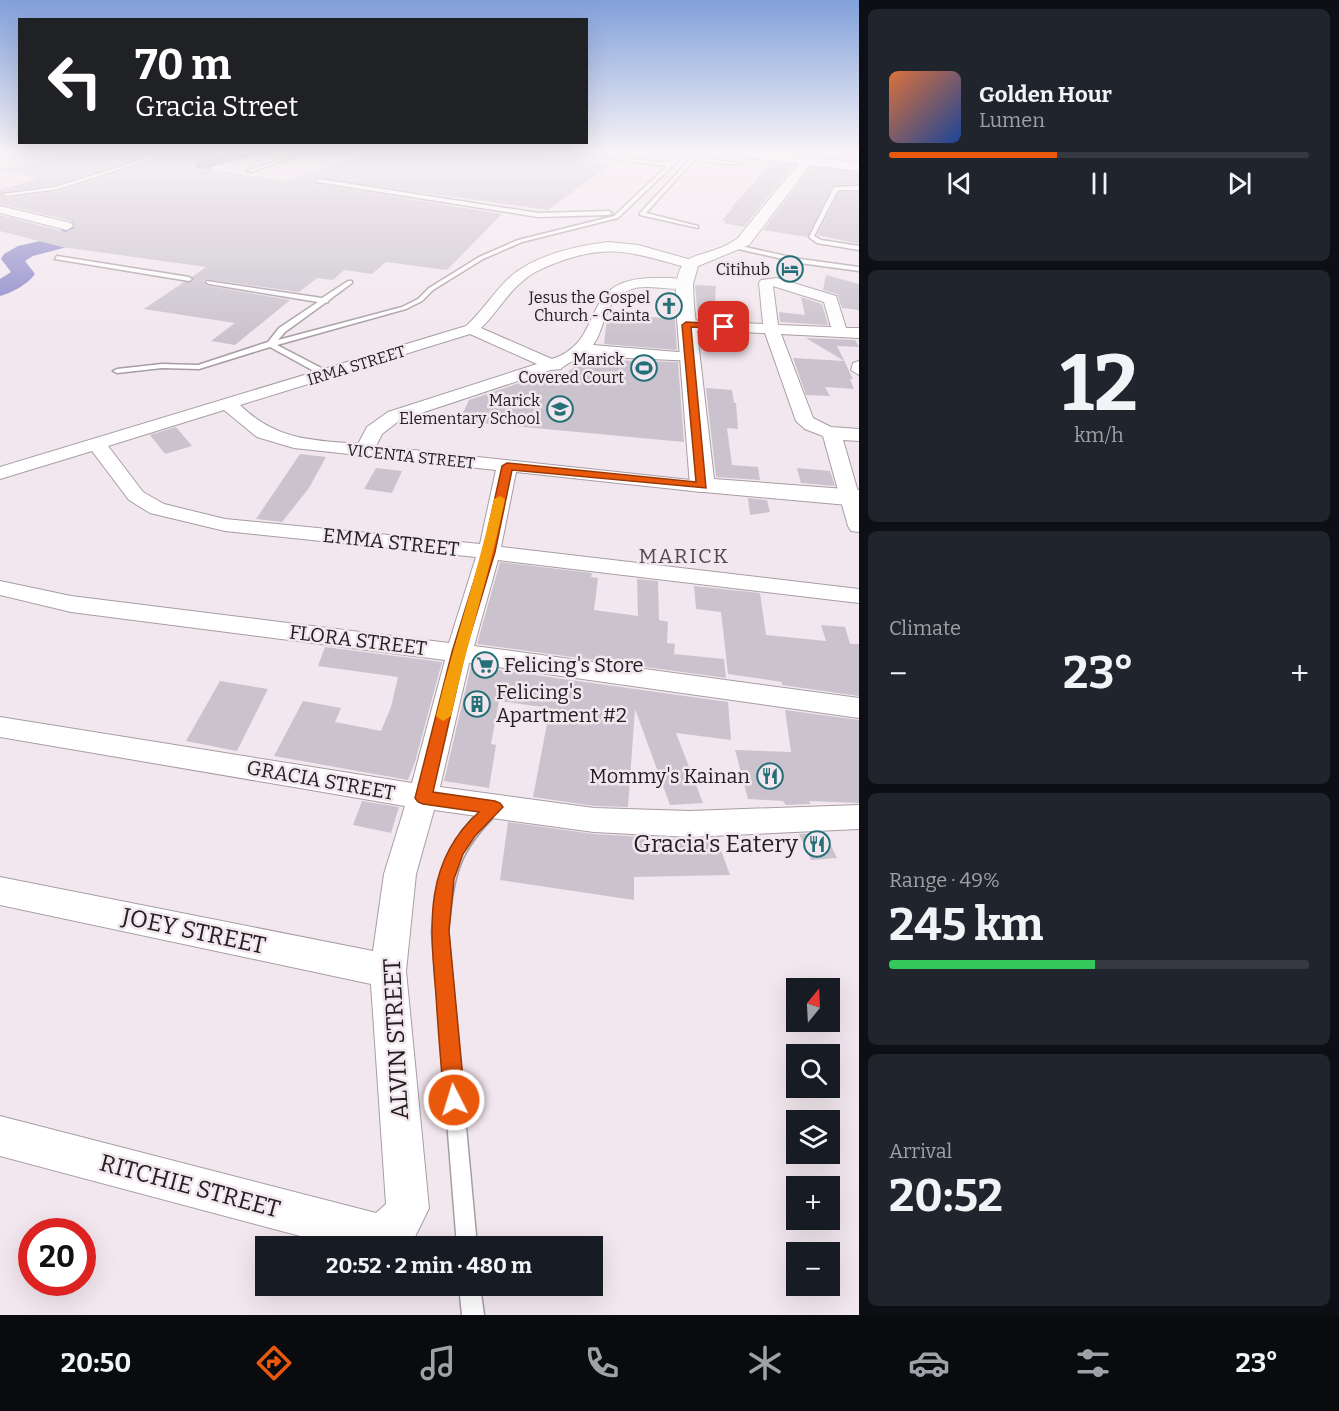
<!DOCTYPE html>
<meta charset="utf-8">
<style>
:root{--surface:#171b24;--page:#20242c;--text:#f1f3f6;--muted:#9ea1a6;--line:#363941;--accent:#ea580c}
body{margin:0;font-family:Bitter,serif;background:var(--page);color:var(--text);height:100vh;display:flex;flex-direction:column;font-size:22px;white-space:nowrap}
*{box-sizing:border-box;margin:0}
p{font-size:20px;color:var(--muted)}
.icon{flex:none;width:33px;height:33px;fill:none;stroke:currentColor;stroke-width:2;stroke-linecap:round;stroke-linejoin:round}
.map{position:relative;flex:1;overflow:hidden}
.details{display:flex;flex-direction:column;gap:9px;padding:9px;background:#0d0f14;width:480px}
.details>*{flex:none}
.guide{position:absolute;left:18px;top:18px;width:570px;height:126px;border-radius:0px;box-shadow:0 6px 24px #0002;background:#202124;color:#fff;overflow:hidden}
.needle{width:39px;rotate:18deg}
.buttons{position:absolute;left:786px;top:978px;display:grid;gap:12px}
.buttons a{display:grid;place-items:center;width:54px;height:54px;border-radius:0px;background:var(--surface);box-shadow:0 6px 24px #0002;font-size:30px}
.speed{position:absolute;left:18px;top:1218px;display:flex;gap:12px;font-size:30px;font-weight:700;text-align:center}
.speed>*{display:grid;place-content:center;width:78px;height:78px;border-radius:50%;background:var(--surface);box-shadow:0 6px 24px #0002;line-height:1}
.speed .limit{border:9px solid #d22;background:#fff;color:#111}
.pin{position:absolute;display:grid;place-items:center;width:51px;height:51px;color:#fff;margin:-26px;border-radius:12px;box-shadow:0 3px 9px #0006}
.me{position:absolute;width:66px;margin:-33px;rotate:355deg;stroke-linejoin:round;filter:drop-shadow(0 0 4px #0008)}
.turn{display:flex;align-items:center;gap:21px;height:126px;padding:0 18px;font-size:27px}
.turn .icon{width:78px;height:78px;stroke-width:2.5}
.turn b{display:block;font-size:42px;line-height:51px}
.big{font-size:45px;font-weight:700;line-height:1.1}
.details .card{flex:1;display:flex;flex-direction:column;justify-content:center;gap:9px;min-width:0;padding:0 21px;border-radius:9px;background:var(--page)}
.details .dial{align-items:center;gap:0}
.dial b{font-size:78px;line-height:1}
.song{display:flex;align-items:center;gap:18px}
.cover{width:72px;height:72px;border-radius:9px;background:linear-gradient(135deg,hsl(20 70% 55%),hsl(220 70% 35%))}
.played{height:6px;border-radius:3px;background:linear-gradient(90deg,var(--accent) 40%,var(--line) 40%)}
.keys{display:flex;justify-content:space-around;direction:ltr}
.heat{display:flex;justify-content:space-between;align-items:center;font-size:33px;direction:ltr}
.charge{height:9px;border-radius:4px;background:linear-gradient(90deg,#34c759 49%,var(--line) 0)}
.trip{position:absolute;left:255px;top:1236px;width:348px;height:60px;border-radius:0px;background:var(--surface);box-shadow:0 6px 24px #0002;font-weight:700;line-height:60px;text-align:center}
.menu{display:flex;height:96px;justify-content:space-around;align-items:center;background:#090b0e;color:var(--muted)}
.menu .icon{width:42px;height:42px}
.menu .selected{color:var(--accent)}
.menu b{font-size:27px;color:var(--text)}
main{display:flex;flex:1;min-height:0}
.map>svg:first-child{display:block}
.lines{fill:none;stroke-linecap:round;stroke-linejoin:round}
.river{fill:#8882c6;fill-rule:evenodd}
.building{fill:#cac3cd}
.service-casing{stroke:#a89da4;stroke-width:3}
.minor-casing{stroke:#a89da4;stroke-width:2}
.tertiary-casing{stroke:#a89da4;stroke-width:2}
.primary-casing{stroke:#a89da4;stroke-width:3}
.service{fill:#fff;fill-rule:evenodd}
.minor{fill:#fff;fill-rule:evenodd}
.tertiary{fill:#fff;fill-rule:evenodd}
.primary{fill:#fff;fill-rule:evenodd}
.route{fill:#ea580c;stroke:#983908;stroke-width:1.5}
.slow{fill:#f59e0b}
.labels{text-anchor:middle;stroke-width:5;stroke-linejoin:round;paint-order:stroke}
.far-poi-label{font-size:16px;fill:#242022;stroke:#f2e7ee;text-anchor:end}
.far-street-label{font-size:16px;fill:#242022;stroke:#f2e7ee}
.street-label{font-size:20px;fill:#242022;stroke:#f2e7ee}
.poi-label{font-size:20px;fill:#242022;stroke:#f2e7ee;text-anchor:start}
.neighbourhood-label{font-size:21px;letter-spacing:1.5px;fill:#53494f;stroke:#f2e7ee}
.near-poi-label{font-size:24px;fill:#242022;stroke:#f2e7ee;text-anchor:end}
.near-street-label{font-size:24px;fill:#242022;stroke:#f2e7ee}
</style>
<main>
<div class="map">
<svg width="859" height="1315" viewBox="0 0 859 1315">
<rect width="100%" height="100%" fill="#f2e7ee"/>
<g class="lines">
<path class="river" d="M229,153H255L253,156L211,167L206,183L156,198L150,197L147,193L150,189L192,176L197,160Z
M101,210L108,212L111,216L108,220L81,232L67,247L33,256L25,261L35,274C28,284 12,293 0,296V279L11,272L1,259L4,254L18,246L53,238L67,224Z"/>
</g>
<path class="building" d="M62,153H159L55,185L3,192L2,196L6,198L59,191L171,155L172,153H217V156L186,166L287,181L366,153H526L611,164L548,210L317,178L315,182L317,184L502,214L447,270L386,262L372,274L344,270L333,280L317,278L299,292L205,279L204,282L209,286L290,300L235,345L211,341L235,323L144,309L184,282L193,281L192,277L206,267L62,247L0,231V215L66,232L74,228L72,221L0,204V190L38,178L0,170Z
M788,153H859V161L807,155Z
M771,163L794,165L744,227L724,223L726,221L722,220L733,208H731Z
M811,167L859,173V184L832,186L807,237L763,230Z
M839,192H859V244L817,235Z
M826,275L859,284V310L842,308L837,294L823,290Z
M695,285L716,286L715,302L730,303L734,320L698,318Z
M801,297L822,304L828,325L780,322L779,312L805,315Z
M639,316L675,319L677,350L604,344L607,319L638,321Z
M806,338L855,340L859,347L837,346L853,379H850L854,389L825,387L830,396L806,395L793,358L844,361Z
M585,356L602,360L678,362L684,442L459,421L469,400L549,373L561,379Z
M706,388L732,390L734,403H736L738,429L727,428L732,465L758,467L760,480L716,477Z
M176,427L192,446L165,454L150,435Z
M300,454L326,457L309,488L282,522L256,519Z
M376,468L402,471L392,493L364,489Z
M797,468L830,471L835,486L801,483Z
M748,498L767,500L770,512L750,515Z
M500,562L592,573L591,577L598,578L594,610L638,616L637,579L658,581L659,620L668,622L667,643L675,644L674,654L724,659L726,678L477,644Z
M694,586L760,593L766,635L826,641L821,625L845,627L850,644H859V696L782,685V682L728,674L721,612L696,609Z
M325,647L442,662L415,762L408,780L274,756L303,701L341,708L335,722L381,731L391,707L398,677L318,666Z
M471,666L728,702L731,740L676,733L703,803L670,805L635,709L628,807L594,806L533,797L550,708L499,701L491,744L496,745L489,788L444,781Z
M220,681L268,689L237,751L186,741Z
M785,710L859,720V803L809,801L811,804L786,805L783,801L748,799L735,750L791,752Z
M362,801L399,807L391,833L353,825Z
M508,822L594,834L679,839V841L717,839L730,875L634,877V900L500,880Z
M825,833L837,858L811,860L799,834Z"/>
<g class="lines">
<g class="service-casing">
<path id="service" d="M165,153H170L58,189L6,196L3,194L55,187Z
M300,153H305L251,172L247,171Z
M569,153L670,163L682,153H686L618,218L522,242L483,259L433,290L422,301L406,309L277,345L329,372V376H323L270,347L199,369L162,368L117,373L113,371L117,369L162,364L198,365L268,342L279,328L318,302L209,284L206,282L207,281L322,298L348,281H352V283L329,300L328,302L325,303L285,332L278,340L402,307L418,299L429,288L479,257L518,240L614,216L667,166Z
M696,153H700L646,213L698,226V228L640,215V213Z
M707,153H711L706,159L742,164L740,165L701,161Z
M319,179L538,213L609,211L612,213L609,215L538,217L317,182Z
M859,186V190H838L814,236L821,240L859,246V250L817,243L809,237L834,187Z
M736,245L800,259L859,267V271L800,263L734,248Z
M57,256L189,277L192,279L189,281L55,259Z
M495,801L500,803L502,807L500,811C457,851 454,875 448,931L477,1246H457L432,931L440,877L451,849L462,831L474,817L490,803Z
M459,1286H480L484,1315H462Z"/>
</g>
<g class="minor-casing">
<path id="minor" d="M0,206L71,223L73,226L67,230L0,213Z
M608,242L638,245L695,261L697,264L690,268C637,255 615,242 561,261C548,266 534,271 524,280C507,293 497,313 481,328L552,359C610,340 574,275 660,278C669,278 684,277 691,284L689,287C662,294 636,275 613,302C603,314 603,332 593,345L690,353L696,355L698,358L696,361L605,357L585,353C578,360 564,364 561,369L551,370L400,420L382,434L376,446L709,482L712,486L709,490L702,492L516,472L501,547L859,589V603L498,560L474,646L859,698V718L469,663L440,787L594,808L690,811L859,805V829L690,837L594,832L434,810L416,874L406,971L429,1208L414,1239L403,1246H338L0,1156V1116L376,1213L386,1204L371,984L0,905V877L373,951L384,874L405,806L0,737V717L412,783L445,660L71,612L0,595V581L71,596L449,643L476,557L225,531L150,513L129,500L92,451L0,479V467L466,326C482,312 493,293 509,278C534,255 576,246 608,242ZM470,334L537,364L388,412L367,427L358,444C311,440 276,440 240,405ZM224,410L257,437L294,448L496,470L480,544L225,519L164,504L143,492L108,446Z
M777,278L836,296L846,328H859V338L781,334L813,418L831,427L859,429V441L843,440L859,495V532L851,531L848,526L823,436L805,429L796,421L765,333L686,330L678,325L686,320L763,324L759,283L761,280ZM773,286L824,302L831,327L778,325Z
M859,361V375L851,370L853,363Z"/>
</g>
<g class="tertiary-casing">
<path id="tertiary" d="M807,157L813,161L749,245L698,266L693,284L694,306L714,479L859,490V506L693,491L690,486L676,306C674,241 698,265 737,239L803,158Z"/>
</g>
<g class="primary-casing">
<path id="primary" d="M738,153H772L859,163V171L744,157Z"/>
</g>
<use href="#service" class="service"/>
<use href="#minor" class="minor"/>
<use href="#tertiary" class="tertiary"/>
<use href="#primary" class="primary"/>
</g>
<linearGradient id="sky" x2="0" y2="1"><stop stop-color="#81a0da"/><stop offset="0.45" stop-color="#f9f4f7"/><stop offset="1" stop-color="#f9f4f7" stop-opacity="0"/></linearGradient>
<rect width="859" height="337" fill="url(#sky)"/>
<path class="route" d="M686,322L724,324L728,327L724,329L691,327L706,488L512,470L495,552L465,652L433,792L495,801L500,803L503,807L475,836L463,854L454,879L449,931L465,1100L462,1107L454,1110L447,1107L444,1100C441,1065 438,1030 436,995C430,926 423,862 479,812L423,804L418,802L415,798L452,652L483,552L502,466L507,463L696,482L682,325Z"/>
<path class="slow" d="M500,496L505,499C490,572 467,643 451,716L443,721L436,716C454,643 478,572 494,499Z"/>
<defs>
<g id="hotel-ring" transform="scale(1.35)"><circle r="9.5" fill="#f2e7ee" stroke="#256f77" stroke-width="1.5"/><path d="M-6-4.5h1.5V1H6V5H4.5V3h-9V5H-6ZM-4 0a1.8 1.8 0 1 1 3.6 0ZM.5 0V-2.5h3Q6-2.5 6 0Z" fill="#256f77"/></g>
<g id="church-ring" transform="scale(1.35)"><circle r="9.5" fill="#f2e7ee" stroke="#256f77" stroke-width="1.5"/><path d="M-1.2-6h2.4v3.5h3.3v2.4h-3.3V6h-2.4V-.1h-3.3v-2.4h3.3Z" fill="#256f77"/></g>
<g id="stadium-ring" transform="scale(1.35)"><circle r="9.5" fill="#f2e7ee" stroke="#256f77" stroke-width="1.5"/><path d="M0-5a6.5 5 0 1 0 0 10a6.5 5 0 1 0 0-10ZM-3.5-1.8h7v3.6h-7Z" fill="#256f77"/></g>
<g id="school-ring" transform="scale(1.35)"><circle r="9.5" fill="#f2e7ee" stroke="#256f77" stroke-width="1.5"/><path d="M0-5L7-2L0 1L-7-2ZM-4 1L0 2.5L4 1V4Q0 6-4 4Z" fill="#256f77"/></g>
<g id="supermarket-ring" transform="scale(1.35)"><circle r="9.5" fill="#f2e7ee" stroke="#256f77" stroke-width="1.5"/><path d="M-6-5.5h2.5l.6 2H6L4.5 2H-2.5L-4.4-4H-6ZM-1.5 3.2a1.3 1.3 0 1 0 .1 0ZM3 3.2a1.3 1.3 0 1 0 .1 0Z" fill="#256f77"/></g>
<g id="building-ring" transform="scale(1.35)"><circle r="9.5" fill="#f2e7ee" stroke="#256f77" stroke-width="1.5"/><path d="M-4-6H4V6H1V3H-1V6H-4ZM-2.5-4.3h1.7v1.8h-1.7ZM.8-4.3h1.7v1.8H.8ZM-2.5-1h1.7V.8h-1.7ZM.8-1h1.7V.8H.8Z" fill="#256f77"/></g>
<g id="restaurant-ring" transform="scale(1.35)"><circle r="9.5" fill="#f2e7ee" stroke="#256f77" stroke-width="1.5"/><path d="M-5-6h1v4h1v-4h1v4h1v-4h1v5L-1.5 .5V6h-2V.5L-5-1ZM5-6V6H3V1.5H1.5Q1.5-4 5-6Z" fill="#256f77"/></g>
</defs>
<g fill-rule="evenodd">
<use href="#hotel-ring" x="790" y="269"/>
<use href="#church-ring" x="669" y="306"/>
<use href="#stadium-ring" x="644" y="368"/>
<use href="#school-ring" x="560" y="409"/>
<use href="#supermarket-ring" x="485" y="665"/>
<use href="#building-ring" x="477" y="704"/>
<use href="#restaurant-ring" x="770" y="776"/>
<use href="#restaurant-ring" x="817" y="844"/>
</g>
<g class="labels">
<g class="far-poi-label">
<text x="770" y="275">Citihub</text>
<text x="650" y="303">Jesus the Gospel<tspan x="650" dy="18">Church - Cainta</tspan></text>
<text x="624" y="365">Marick<tspan x="624" dy="18">Covered Court</tspan></text>
<text x="540" y="406">Marick<tspan x="540" dy="18">Elementary School</tspan></text>
</g>
<g class="far-street-label">
<text transform="translate(356 365) rotate(-17)" y="6">IRMA STREET</text>
<text transform="translate(411 456) rotate(6)" y="6">VICENTA STREET</text>
</g>
<g class="street-label">
<text transform="translate(391 542) rotate(6)" y="7">EMMA STREET</text>
<text transform="translate(358 640) rotate(7)" y="7">FLORA STREET</text>
<text transform="translate(321 780) rotate(10)" y="7">GRACIA STREET</text>
</g>
<g class="poi-label">
<text x="504" y="672">Felicing's Store</text>
<text x="496" y="699">Felicing's<tspan x="496" dy="23">Apartment #2</tspan></text>
<text x="750" y="783" text-anchor="end">Mommy's Kainan</text>
</g>
<g class="neighbourhood-label">
<text x="684" y="563">MARICK</text>
</g>
<g class="near-poi-label">
<text x="798" y="852">Gracia's Eatery</text>
</g>
<g class="near-street-label">
<text transform="translate(194 931) rotate(12)" y="8">JOEY STREET</text>
<text transform="translate(396 1039) rotate(-93)" y="8">ALVIN STREET</text>
<text transform="translate(190 1186) rotate(15)" y="8">RITCHIE STREET</text>
</g>
</g>
</svg>
<div class="buttons">
<a><svg class="needle" viewBox="-14 -14 28 28"><path d="M0-13l5 13h-10z" fill="#e53935"/><path d="M0 13l5-13h-10z" fill="#9ea1a6"/></svg></a>
<a><svg class="icon" aria-label="search" viewBox="0 0 24 24"><circle cx="10" cy="10" r="6"/><path d="M15 15l6 6"/></svg></a>
<a><svg class="icon" aria-label="layers" viewBox="0 0 24 24"><path d="M12 4l9 5-9 5-9-5zM3 14l9 5 9-5"/></svg></a>
<a>+</a>
<a>−</a>
</div>
<div class="speed"><div class="limit">20</div></div>
<div class="pin" style="left:724px;top:327px;background:#d93025"><svg class="icon" aria-label="arrive" viewBox="0 0 24 24"><path d="M6 21V4h12l-3 4 3 4H6"/></svg></div>
<svg class="me" style="left:454px;top:1100px" viewBox="-20 -20 40 40"><circle r="17" fill="#ea580c" stroke="#fff" stroke-width="3"/><path d="M0-11L8 9 0 5-8 9z" fill="#fff"/></svg>
<div class="trip">20:52 · 2 min · 480 m</div>
<div class="guide">
<div class="turn"><svg class="icon" aria-label="left" viewBox="0 0 24 24"><path d="M17 20v-9H6M10 6l-5 5 5 5"/></svg><div><b>70 m</b>Gracia Street</div></div>
</div>
</div>
<section class="details">
<div class="card">
<div class="song"><i class="cover"></i><div><b>Golden Hour</b><p>Lumen</p></div></div>
<div class="played"></div>
<div class="keys"><svg class="icon" aria-label="previous" viewBox="0 0 24 24"><path d="M18 5L8 12l10 7zM5 5v14"/></svg><svg class="icon" aria-label="pause" viewBox="0 0 24 24"><path d="M8 5v14M16 5v14"/></svg><svg class="icon" aria-label="next" viewBox="0 0 24 24"><path d="M6 5l10 7-10 7zM19 5v14"/></svg></div>
</div>
<div class="card dial"><b>12</b><p>km/h</p></div>
<div class="card"><p>Climate</p>
<div class="heat"><a>−</a><b class="big">23°</b><a>+</a></div>
</div>
<div class="card"><p>Range · 49%</p><b class="big">245 km</b><div class="charge"></div></div>
<div class="card"><p>Arrival</p><b class="big">20:52</b></div>
</section>
</main>
<nav class="menu">
<b>20:50</b>
<svg class="icon selected" aria-label="directions" viewBox="0 0 24 24"><path d="M12 3l9 9-9 9-9-9zM9 14v-3h6M13 9l2 2-2 2"/></svg>
<svg class="icon" aria-label="music" viewBox="0 0 24 24"><path d="M9 18V5l10-2v13"/><circle cx="6" cy="18" r="3"/><circle cx="16" cy="16" r="3"/></svg>
<svg class="icon" aria-label="phone" viewBox="0 0 24 24"><path d="M5 4h4l2 5-3 2q2 4 5 5l2-3 5 2v4C11 20 4 13 5 4z"/></svg>
<svg class="icon" aria-label="climate" viewBox="0 0 24 24"><path d="M12 3v18M4 7l16 10M4 17L20 7"/></svg>
<svg class="icon" aria-label="car" viewBox="0 0 24 24"><path d="M5 17H2v-5l4-1 3-4h7l3 4 3 1v5h-3M9 17h6M6 11h13"/><circle cx="7" cy="17" r="2"/><circle cx="17" cy="17" r="2"/></svg>
<svg class="icon" aria-label="filters" viewBox="0 0 24 24"><path d="M4 7h16M4 17h16"/><circle cx="9" cy="7" r="2"/><circle cx="15" cy="17" r="2"/></svg>
<b>23°</b>
</nav>
